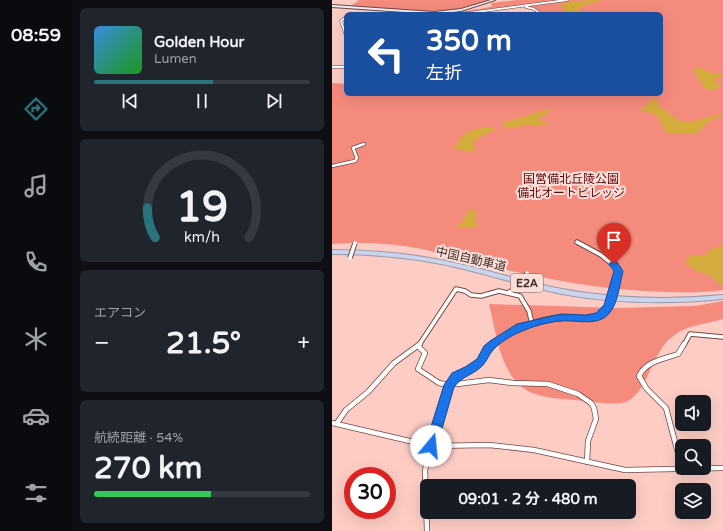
<!DOCTYPE html>
<html lang="ja">
<meta charset="utf-8">
<style>
:root{--surface:#171b24;--page:#20242c;--text:#f1f3f6;--muted:#9ea1a6;--line:#363941;--accent:#2a727d}
body{margin:0;font-family:"Varela Round","Noto Sans JP",sans-serif;background:var(--page);color:var(--text);height:100vh;display:flex;flex-direction:column;font-size:15px;white-space:nowrap}
*{box-sizing:border-box;margin:0}
p{font-size:13px;color:var(--muted)}
.icon{flex:none;width:22px;height:22px;fill:none;stroke:currentColor;stroke-width:2;stroke-linecap:round;stroke-linejoin:round}
.map{position:relative;flex:1;overflow:hidden}
.sheet{display:flex;flex-direction:column;gap:8px;padding:8px;background:#0d0f14;width:260px}
.sheet>*{flex:none}
.guide{position:absolute;left:12px;top:12px;width:319px;height:84px;border-radius:6px;box-shadow:0 4px 16px #0002;background:#1a4fa0;color:#fff;overflow:hidden}
.controls{position:absolute;left:343px;top:395px;display:grid;gap:8px}
.controls a{display:grid;place-items:center;width:36px;height:36px;border-radius:6px;background:var(--surface);box-shadow:0 4px 16px #0002;font-size:20px}
.speed{position:absolute;left:12px;top:467px;display:flex;gap:8px;font-size:20px;font-weight:700;text-align:center}
.speed>*{display:grid;place-content:center;width:52px;height:52px;border-radius:50%;background:var(--surface);box-shadow:0 4px 16px #0002;line-height:1}
.speed .limit{border:6px solid #d22;background:#fff;color:#111}
.pin{position:absolute;display:grid;place-items:center;width:34px;height:34px;color:#fff;margin:-41px -17px;border-radius:50% 50% 50% 0;rotate:-45deg;box-shadow:0 0 4px #0007}
.pin .icon{rotate:45deg}
.me{position:absolute;width:44px;margin:-22px;rotate:17deg;stroke-linejoin:round;filter:drop-shadow(0 0 3px #0008)}
.turn{display:flex;align-items:center;gap:14px;height:84px;padding:0 16px;font-size:18px}
.turn .icon{width:52px;height:52px;stroke-width:2.5}
.turn b{display:block;font-size:28px;line-height:34px}
.big{font-size:30px;font-weight:700;line-height:1.1}
.sheet .widget{flex:1;display:flex;flex-direction:column;justify-content:center;gap:6px;min-width:0;padding:0 14px;border-radius:6px;background:var(--page)}
.sheet .dial{align-items:center;gap:0}
.dial svg{height:104px;overflow:visible;fill:none;stroke:var(--line);stroke-width:7;stroke-linecap:round;text-anchor:middle}
.dial text{fill:var(--text);stroke:none}
.song{display:flex;align-items:center;gap:12px}
.cover{width:48px;height:48px;border-radius:6px;background:linear-gradient(135deg,hsl(210 70% 55%),hsl(120 70% 35%))}
.played{height:4px;border-radius:2px;background:linear-gradient(90deg,var(--accent) 55%,var(--line) 55%)}
.keys{display:flex;justify-content:space-around;direction:ltr}
.heat{display:flex;justify-content:space-between;align-items:center;font-size:22px;direction:ltr}
.charge{height:6px;border-radius:3px;background:linear-gradient(90deg,#34c759 54%,var(--line) 0)}
.trip{position:absolute;left:88px;top:479px;width:216px;height:40px;border-radius:6px;background:var(--surface);box-shadow:0 4px 16px #0002;font-weight:700;line-height:40px;text-align:center}
main{display:flex;flex:1;min-height:0}
.dock{display:flex;flex-direction:column;width:72px;justify-content:space-around;align-items:center;background:#090b0e;color:var(--muted)}
.dock .icon{width:28px;height:28px}
.dock .current{color:var(--accent)}
.dock b{font-size:18px;color:var(--text)}
.map>svg:first-child{display:block}
.green{fill:#f58b7d}
.water{fill:#d4ac3d}
.lines{fill:none;stroke-linecap:round;stroke-linejoin:round}
.street-far3-casing{stroke:#714943;stroke-width:3}
.street-far2-casing{stroke:#714943;stroke-width:4}
.street-far1-casing{stroke:#714943;stroke-width:5.5}
.street-casing{stroke:#714943;stroke-width:6}
.secondary-casing{stroke:#714943;stroke-width:2}
.highway-casing{stroke:#9a99a8;stroke-width:2}
.street-far3{stroke:#fff;stroke-width:2}
.street-far2{stroke:#fff;stroke-width:2.5}
.street-far1{stroke:#fff;stroke-width:3.5}
.street{stroke:#fff;stroke-width:4.5}
.secondary{fill:#eff2fa;fill-rule:evenodd}
.highway{fill:#cbd4ed;fill-rule:evenodd}
.street-bridge-casing{stroke:#714943;stroke-width:5.5;stroke-linecap:butt}
.street-bridge{stroke:#fff;stroke-width:3.5}
.route{fill:#1a73e8;stroke:#114b97}
.labels{text-anchor:middle;stroke-width:4;stroke-linejoin:round;paint-order:stroke}
.shield{fill:#fddfda;stroke:#78625e;stroke-width:1}
.shield-label{font-size:11px;font-weight:bold;fill:#3f2c29}
.park-label{font-size:12px;fill:#5b0403;stroke:#fddfda}
.street-label{font-size:12px;fill:#3f2c29;stroke:#fddfda}
</style>
<main>
<nav class="dock">
<b>08:59</b>
<svg class="icon current" aria-label="directions" viewBox="0 0 24 24"><path d="M12 3l9 9-9 9-9-9zM9 14v-3h6M13 9l2 2-2 2"/></svg>
<svg class="icon" aria-label="music" viewBox="0 0 24 24"><path d="M9 18V5l10-2v13"/><circle cx="6" cy="18" r="3"/><circle cx="16" cy="16" r="3"/></svg>
<svg class="icon" aria-label="phone" viewBox="0 0 24 24"><path d="M5 4h4l2 5-3 2q2 4 5 5l2-3 5 2v4C11 20 4 13 5 4z"/></svg>
<svg class="icon" aria-label="climate" viewBox="0 0 24 24"><path d="M12 3v18M4 7l16 10M4 17L20 7"/></svg>
<svg class="icon" aria-label="car" viewBox="0 0 24 24"><path d="M5 17H2v-5l4-1 3-4h7l3 4 3 1v5h-3M9 17h6M6 11h13"/><circle cx="7" cy="17" r="2"/><circle cx="17" cy="17" r="2"/></svg>
<svg class="icon" aria-label="filters" viewBox="0 0 24 24"><path d="M4 7h16M4 17h16"/><circle cx="9" cy="7" r="2"/><circle cx="15" cy="17" r="2"/></svg>
</nav>
<section class="sheet">
<div class="widget">
<div class="song"><i class="cover"></i><div><b>Golden Hour</b><p>Lumen</p></div></div>
<div class="played"></div>
<div class="keys"><svg class="icon" aria-label="previous" viewBox="0 0 24 24"><path d="M18 5L8 12l10 7zM5 5v14"/></svg><svg class="icon" aria-label="pause" viewBox="0 0 24 24"><path d="M8 5v14M16 5v14"/></svg><svg class="icon" aria-label="next" viewBox="0 0 24 24"><path d="M6 5l10 7-10 7zM19 5v14"/></svg></div>
</div>
<div class="widget dial"><svg viewBox="0 0 100 80">
<path d="M14 69A42 42 0 1 1 86 69"/>
<path d="M14 69A42 42 0 0 1 8 46" stroke="#2a727d"/>
<text x="50" y="56" font-size="32" font-weight="700">19</text>
<text x="50" y="72" font-size="11">km/h</text>
</svg></div>
<div class="widget"><p>エアコン</p>
<div class="heat"><a>−</a><b class="big">21.5°</b><a>+</a></div>
</div>
<div class="widget"><p>航続距離 · 54%</p><b class="big">270 km</b><div class="charge"></div></div>
</section>
<div class="map">
<svg width="391" height="531" viewBox="0 0 391 531">
<rect width="100%" height="100%" fill="#fdcdc5"/>
<path class="green" d="M27,0H157C139,5 121,12 103,13C75,13 46,9 19,6Z
M185,0H230L117,14C132,11 144,10 158,7L160,6L159,3Z
M239,0H391V290C365,294 339,292 313,291C252,288 193,274 134,261C119,258 105,252 90,249C60,243 30,242 0,244V83L14,84V94H329V14H211L197,6Z
M391,301V319C375,324 353,325 340,337C320,352 317,389 296,401C288,406 261,402 251,401C236,399 218,399 203,394C168,382 165,335 157,304L285,308L363,306Z"/>
<path class="water" d="M259,0H269L245,8L250,10L235,14L228,5L237,2Z
M363,68H369L381,74L391,73V76L387,77L383,81L390,88L373,90L362,71Z
M321,98L325,101L327,106L346,120L358,122L388,114L390,116C373,121 375,126 364,134L334,133L326,116L307,109L313,107Z
M217,109L220,110L206,119L217,125L215,126L195,125L175,129L170,123Z
M161,127L164,130C155,133 146,136 140,144L144,146L140,152L122,149L123,146L130,136L136,132L142,129Z
M138,209L145,211L143,221L146,225L143,227H124L130,222Z
M391,246V285H389L377,275L367,272L354,264L355,258L359,256H370L375,254L379,249Z"/>
<g class="lines">
<g class="street-far3-casing">
<path id="street-far3" d="M194,7L202,9L209,14
M129,14L235,0
M14,17L9,21L14,36
M0,67H14"/>
</g>
<g class="street-far2-casing">
<path id="street-far2" d="M0,166L23,161L25,158L21,148L32,144"/>
</g>
<g class="street-far1-casing">
<path id="street-far1" d="M245,242L269,255L286,269L282,288
M175,293L185,288
M87,345L124,289L133,291L139,295L149,296L167,291L188,296L197,311L200,324
M160,345C180,329 206,318 231,317C242,317 254,320 265,317C271,314 274,310 277,304
M352,345L358,334L391,337"/>
</g>
<g class="street-casing">
<path id="street" d="M86,346L93,353L86,369L107,383L117,385L157,380L181,383L216,384L246,394L259,403L262,408L264,419L256,441L255,462
M0,423L99,446L157,445L202,450L293,470L391,468
M5,423L14,410L36,392L62,363L88,344
M350,468L334,408L314,388L307,376C314,361 332,359 346,354L352,344
M95,531L93,470L117,385L124,378L148,361L162,344"/>
</g>
<g class="secondary-casing">
<path id="secondary" d="M159,0H163L129,11L102,14L0,7V5L102,12L129,9Z"/>
</g>
<g class="highway-casing">
<path id="highway" d="M0,250C37,250 73,253 109,260C150,268 189,281 230,289C284,299 337,300 391,295V299C337,304 284,304 230,294C189,286 150,272 109,264C73,257 37,254 0,254Z"/>
</g>
<use href="#street-far3" class="street-far3"/>
<use href="#street-far2" class="street-far2"/>
<use href="#street-far1" class="street-far1"/>
<use href="#street" class="street"/>
<use href="#secondary" class="secondary"/>
<use href="#highway" class="highway"/>
<g class="street-bridge-casing">
<path id="street-bridge" d="M18,258L23,243
M185,288L195,273
M277,304L282,288"/>
</g>
<use href="#street-bridge" class="street-bridge"/>
</g>
<path class="route" d="M279,262H285L291,271C287,286 286,309 272,318C260,325 243,320 230,321C209,322 175,334 161,350C157,354 155,361 151,365C142,375 131,375 122,387L105,446L103,449L99,451L95,449L93,446L112,385L120,373L133,367L145,359L152,346L158,341L185,324L229,314L254,315L264,313L272,305L282,271L277,264Z"/>
<g class="labels">
<rect class="shield" x="179" y="274" width="32" height="18" rx="3"/>
<g class="shield-label">
<text x="195" y="287">E2A</text>
</g>
<g class="park-label">
<text x="239" y="183">国営備北丘陵公園<tspan x="239" dy="14">備北オートビレッジ</tspan></text>
</g>
<g class="street-label">
<text transform="translate(139 259) rotate(13)" y="4">中国自動車道</text>
</g>
</g>
</svg>
<div class="controls">
<a><svg class="icon" aria-label="sound" viewBox="0 0 24 24"><path d="M4 9h4l5-4v14l-5-4H4zM17 9q2 3 0 6"/></svg></a>
<a><svg class="icon" aria-label="search" viewBox="0 0 24 24"><circle cx="10" cy="10" r="6"/><path d="M15 15l6 6"/></svg></a>
<a><svg class="icon" aria-label="layers" viewBox="0 0 24 24"><path d="M12 4l9 5-9 5-9-5zM3 14l9 5 9-5"/></svg></a>
</div>
<div class="speed"><div class="limit">30</div></div>
<div class="pin" style="left:282px;top:264px;background:#d93025"><svg class="icon" aria-label="arrive" viewBox="0 0 24 24"><path d="M6 21V4h12l-3 4 3 4H6"/></svg></div>
<svg class="me" style="left:99px;top:446px" viewBox="-20 -20 40 40"><circle r="19" fill="#fff"/><path d="M0-13L10 11 0 6-10 11z" fill="#1a73e8"/></svg>
<div class="trip">09:01 · 2 分 · 480 m</div>
<div class="guide">
<div class="turn"><svg class="icon" aria-label="left" viewBox="0 0 24 24"><path d="M17 20v-9H6M10 6l-5 5 5 5"/></svg><div><b>350 m</b>左折</div></div>
</div>
</div>
</main>
